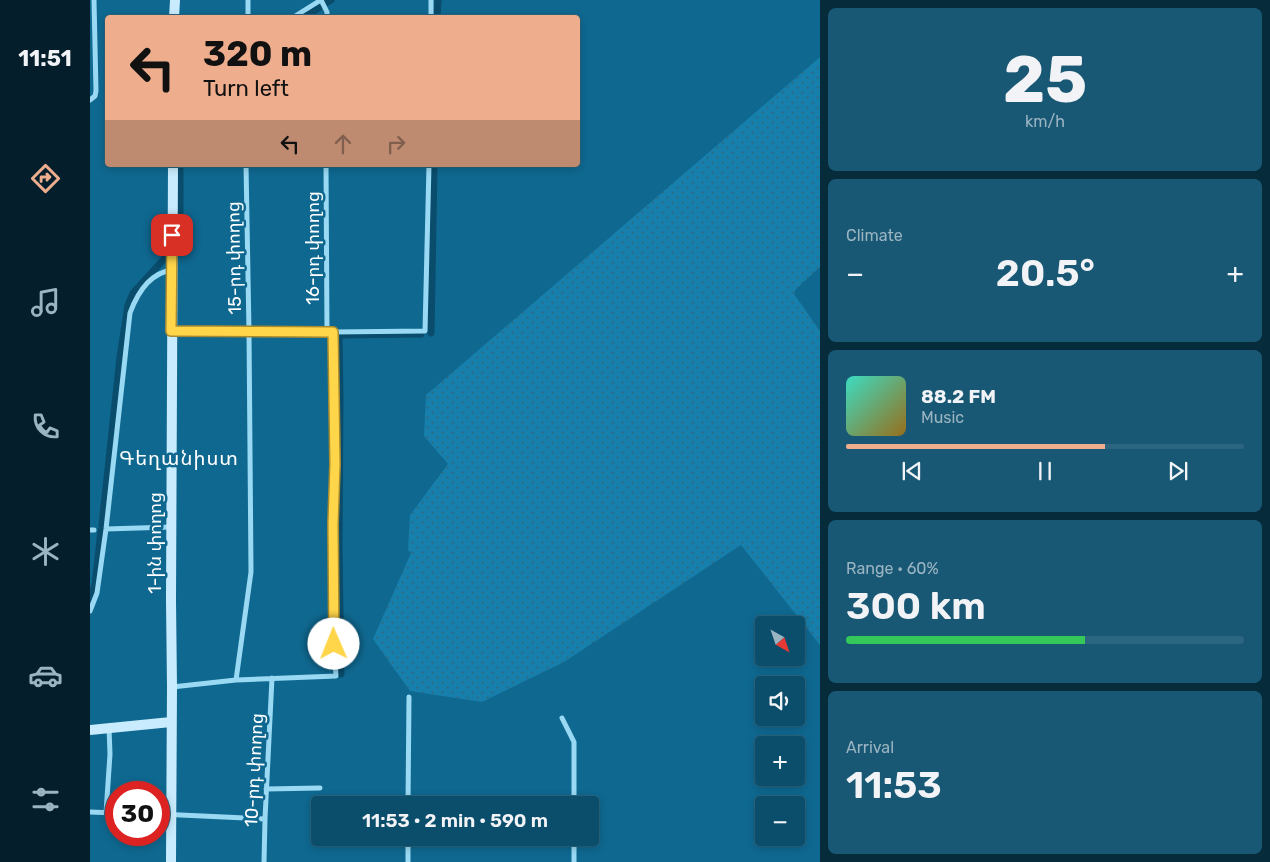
<!DOCTYPE html>
<meta charset="utf-8">
<style>
:root{--surface:#0b4e6c;--page:#195874;--text:#f1f3f6;--muted:#9ab4c2;--line:#2b657f;--accent:#eead8d}
body{margin:0;font-family:Rubik,"Noto Sans Armenian",sans-serif;background:var(--page);color:var(--text);height:100vh;display:flex;flex-direction:column;font-size:19px;white-space:nowrap}
*{box-sizing:border-box;margin:0}
p{font-size:16px;color:var(--muted)}
.icon{flex:none;width:28px;height:28px;fill:none;stroke:currentColor;stroke-width:2;stroke-linecap:round;stroke-linejoin:round}
.map{position:relative;flex:1;overflow:hidden}
.drawer{display:flex;flex-direction:column;gap:8px;padding:8px;background:#062b3b;width:450px}
.drawer>*{flex:none}
.top-card{position:absolute;left:15px;top:15px;width:475px;height:152px;border-radius:5px;box-shadow:0 2px 8px #0003,0 0 0 1px var(--line);background:#eead8d;color:#111;overflow:hidden}
.needle{width:32px;rotate:140deg}
.fabs{position:absolute;left:665px;top:616px;display:grid;gap:10px}
.fabs a{display:grid;place-items:center;width:50px;height:50px;border-radius:5px;background:var(--surface);box-shadow:0 2px 8px #0003,0 0 0 1px var(--line);font-size:25px}
.speed{position:absolute;left:15px;top:781px;display:flex;gap:10px;font-size:25px;font-weight:700;text-align:center}
.speed>*{display:grid;place-content:center;width:65px;height:65px;border-radius:50%;background:var(--surface);box-shadow:0 2px 8px #0003,0 0 0 1px var(--line);line-height:1}
.speed .limit{border:8px solid #d22;background:#fff;color:#111}
.pin{position:absolute;display:grid;place-items:center;width:42px;height:42px;color:#fff;margin:-21px;border-radius:10px;box-shadow:0 2px 8px #0006}
.me{position:absolute;width:55px;margin:-28px;rotate:359deg;stroke-linejoin:round;filter:drop-shadow(0 0 4px #0008)}
.turn{display:flex;align-items:center;gap:18px;height:105px;padding:0 15px;font-size:22px}
.turn .icon{width:65px;height:65px;stroke-width:2.5}
.turn b{display:block;font-size:35px;line-height:42px}
.lanes{display:flex;align-items:center;height:48px;padding:0 15px;background:#0003;justify-content:center;gap:25px;direction:ltr}
.lanes .off{opacity:.35}
.big{font-size:38px;font-weight:600;line-height:1.1}
.drawer .widget{flex:1;display:flex;flex-direction:column;justify-content:center;gap:8px;min-width:0;padding:0 18px;border-radius:8px;background:var(--page)}
.drawer .dial{align-items:center;gap:0}
.dial b{font-size:65px;line-height:1}
.song{display:flex;align-items:center;gap:15px}
.cover{width:60px;height:60px;border-radius:8px;background:linear-gradient(135deg,hsl(170 70% 55%),hsl(40 70% 35%))}
.played{height:5px;border-radius:2px;background:linear-gradient(90deg,var(--accent) 65%,var(--line) 65%)}
.keys{display:flex;justify-content:space-around;direction:ltr}
.heat{display:flex;justify-content:space-between;align-items:center;font-size:28px;direction:ltr}
.charge{height:8px;border-radius:4px;background:linear-gradient(90deg,#34c759 60%,var(--line) 0)}
.trip{position:absolute;left:221px;top:796px;width:288px;height:50px;border-radius:5px;background:var(--surface);box-shadow:0 2px 8px #0003,0 0 0 1px var(--line);font-weight:600;line-height:50px;text-align:center}
main{display:flex;flex:1;min-height:0}
.dock{display:flex;flex-direction:column;width:90px;justify-content:space-around;align-items:center;background:#041f2b;color:var(--muted)}
.dock .icon{width:35px;height:35px}
.dock .on{color:var(--accent)}
.dock b{font-size:22px;color:var(--text)}
.map>svg:first-child{display:block}
.grass{fill:url(#grass-dots)}
.lines{fill:none;stroke-linecap:round;stroke-linejoin:round}
.canal{stroke:#094c6c;stroke-width:7}
.street{stroke:#99d9f3;stroke-width:5}
.secondary{stroke:#c8ecfd;stroke-width:10}
.route-casing{stroke:#a68a30;stroke-width:12}
.route{stroke:#ffd54a;stroke-width:9}
.labels{text-anchor:middle;stroke-width:5;stroke-linejoin:round;paint-order:stroke}
.street-label{font-size:18px;fill:#fff;stroke:#0f6890}
.quarter-label{font-size:20px;letter-spacing:1px;fill:#fff;stroke:#0f6890}
</style>
<main>
<nav class="dock">
<b>11:51</b>
<svg class="icon on" aria-label="directions" viewBox="0 0 24 24"><path d="M12 3l9 9-9 9-9-9zM9 14v-3h6M13 9l2 2-2 2"/></svg>
<svg class="icon" aria-label="music" viewBox="0 0 24 24"><path d="M9 18V5l10-2v13"/><circle cx="6" cy="18" r="3"/><circle cx="16" cy="16" r="3"/></svg>
<svg class="icon" aria-label="phone" viewBox="0 0 24 24"><path d="M5 4h4l2 5-3 2q2 4 5 5l2-3 5 2v4C11 20 4 13 5 4z"/></svg>
<svg class="icon" aria-label="climate" viewBox="0 0 24 24"><path d="M12 3v18M4 7l16 10M4 17L20 7"/></svg>
<svg class="icon" aria-label="car" viewBox="0 0 24 24"><path d="M5 17H2v-5l4-1 3-4h7l3 4 3 1v5h-3M9 17h6M6 11h13"/><circle cx="7" cy="17" r="2"/><circle cx="17" cy="17" r="2"/></svg>
<svg class="icon" aria-label="filters" viewBox="0 0 24 24"><path d="M4 7h16M4 17h16"/><circle cx="9" cy="7" r="2"/><circle cx="15" cy="17" r="2"/></svg>
</nav>
<div class="map">
<svg width="730" height="862" viewBox="0 0 730 862">
<defs>
<pattern id="grass-dots" width="8" height="8" patternUnits="userSpaceOnUse" patternTransform="scale(1.25)"><rect width="8" height="8" fill="#177fab"/><path d="M2 2h.1M6 6h.1" fill="none" stroke="#2f6880" stroke-width="1.8" stroke-linecap="round"/></pattern>
</defs>
<rect width="100%" height="100%" fill="#0f6890"/>
<path class="grass" d="M730,57V267L705,290L704,294L730,331V645L651,545L474,662L392,702L320,691L283,639L321,553L318,550L320,515L358,464L334,436L336,395Z"/>
<g class="lines">
<path class="canal" d="M236,3L241,0
M212,18L230,7
M347,18L348,0
M88,241L90,235V165
M341,333L344,165
M12,525L30,357L38,305L43,293L75,258
M0,600L5,585L11,531
M251,674L249,549L250,398L249,335L331,334"/>
<path class="street" d="M158,0V18
M341,0V18
M202,18L231,0L237,12V18
M0,100L5,96L6,91L4,0
M236,165L237,332
M81,331L243,332L335,331L339,165
M16,529L81,527
M0,530H4
M0,611L7,593L16,529L40,313C47,294 60,273 82,270
M146,680L161,572L159,331L156,165
M82,687L146,680L246,676C241,606 244,536 245,466C246,421 244,376 243,332
M472,718L484,742V805
M176,789L230,788
M318,805L319,697
M0,812L26,813
M16,813L20,754L19,728
M69,814L175,819
M174,862L175,819L182,678
M318,862V838
M484,862V838"/>
<path class="secondary" d="M84,18L85,0
M0,730L81,722
M81,862L82,687L81,601L83,165"/>
</g>
<g class="lines">
<g class="route-casing">
<path id="route" d="M82,235L81,331L243,332L245,464L243,524L244,644"/>
</g>
<use href="#route" class="route"/>
</g>
<g class="labels">
<g class="street-label">
<text transform="translate(223 248) rotate(-90)" y="6">16-րդ փողոց</text>
<text transform="translate(144 258) rotate(-91)" y="6">15-րդ փողոց</text>
<text transform="translate(65 543) rotate(-90)" y="6">1-ին փողոց</text>
<text transform="translate(164 770) rotate(-87)" y="6">10-րդ փողոց</text>
</g>
<g class="quarter-label">
<text x="89" y="465">Գեղանիստ</text>
</g>
</g>
</svg>
<div class="fabs">
<a><svg class="needle" viewBox="-14 -14 28 28"><path d="M0-13l5 13h-10z" fill="#e53935"/><path d="M0 13l5-13h-10z" fill="#9ab4c2"/></svg></a>
<a><svg class="icon" aria-label="sound" viewBox="0 0 24 24"><path d="M4 9h4l5-4v14l-5-4H4zM17 9q2 3 0 6"/></svg></a>
<a>+</a>
<a>−</a>
</div>
<div class="speed"><div class="limit">30</div></div>
<div class="pin" style="left:82px;top:235px;background:#d93025"><svg class="icon" aria-label="arrive" viewBox="0 0 24 24"><path d="M6 21V4h12l-3 4 3 4H6"/></svg></div>
<svg class="me" style="left:244px;top:644px" viewBox="-20 -20 40 40"><circle r="19" fill="#fff"/><path d="M0-13L10 11 0 6-10 11z" fill="#ffd54a"/></svg>
<div class="trip">11:53 · 2 min · 590 m</div>
<div class="top-card">
<div class="turn"><svg class="icon" aria-label="left" viewBox="0 0 24 24"><path d="M17 20v-9H6M10 6l-5 5 5 5"/></svg><div><b>320 m</b>Turn left</div></div>
<div class="lanes"><svg class="icon" aria-label="left" viewBox="0 0 24 24"><path d="M17 20v-9H6M10 6l-5 5 5 5"/></svg><svg class="icon off" aria-label="ahead" viewBox="0 0 24 24"><path d="M12 20V5M6 11l6-6 6 6"/></svg><svg class="icon off" aria-label="right" viewBox="0 0 24 24"><path d="M7 20v-9h11M14 6l5 5-5 5"/></svg></div>
</div>
</div>
<section class="drawer">
<div class="widget dial"><b>25</b><p>km/h</p></div>
<div class="widget"><p>Climate</p>
<div class="heat"><a>−</a><b class="big">20.5°</b><a>+</a></div>
</div>
<div class="widget">
<div class="song"><i class="cover"></i><div><b>88.2 FM</b><p>Music</p></div></div>
<div class="played"></div>
<div class="keys"><svg class="icon" aria-label="previous" viewBox="0 0 24 24"><path d="M18 5L8 12l10 7zM5 5v14"/></svg><svg class="icon" aria-label="pause" viewBox="0 0 24 24"><path d="M8 5v14M16 5v14"/></svg><svg class="icon" aria-label="next" viewBox="0 0 24 24"><path d="M6 5l10 7-10 7zM19 5v14"/></svg></div>
</div>
<div class="widget"><p>Range · 60%</p><b class="big">300 km</b><div class="charge"></div></div>
<div class="widget"><p>Arrival</p><b class="big">11:53</b></div>
</section>
</main>
